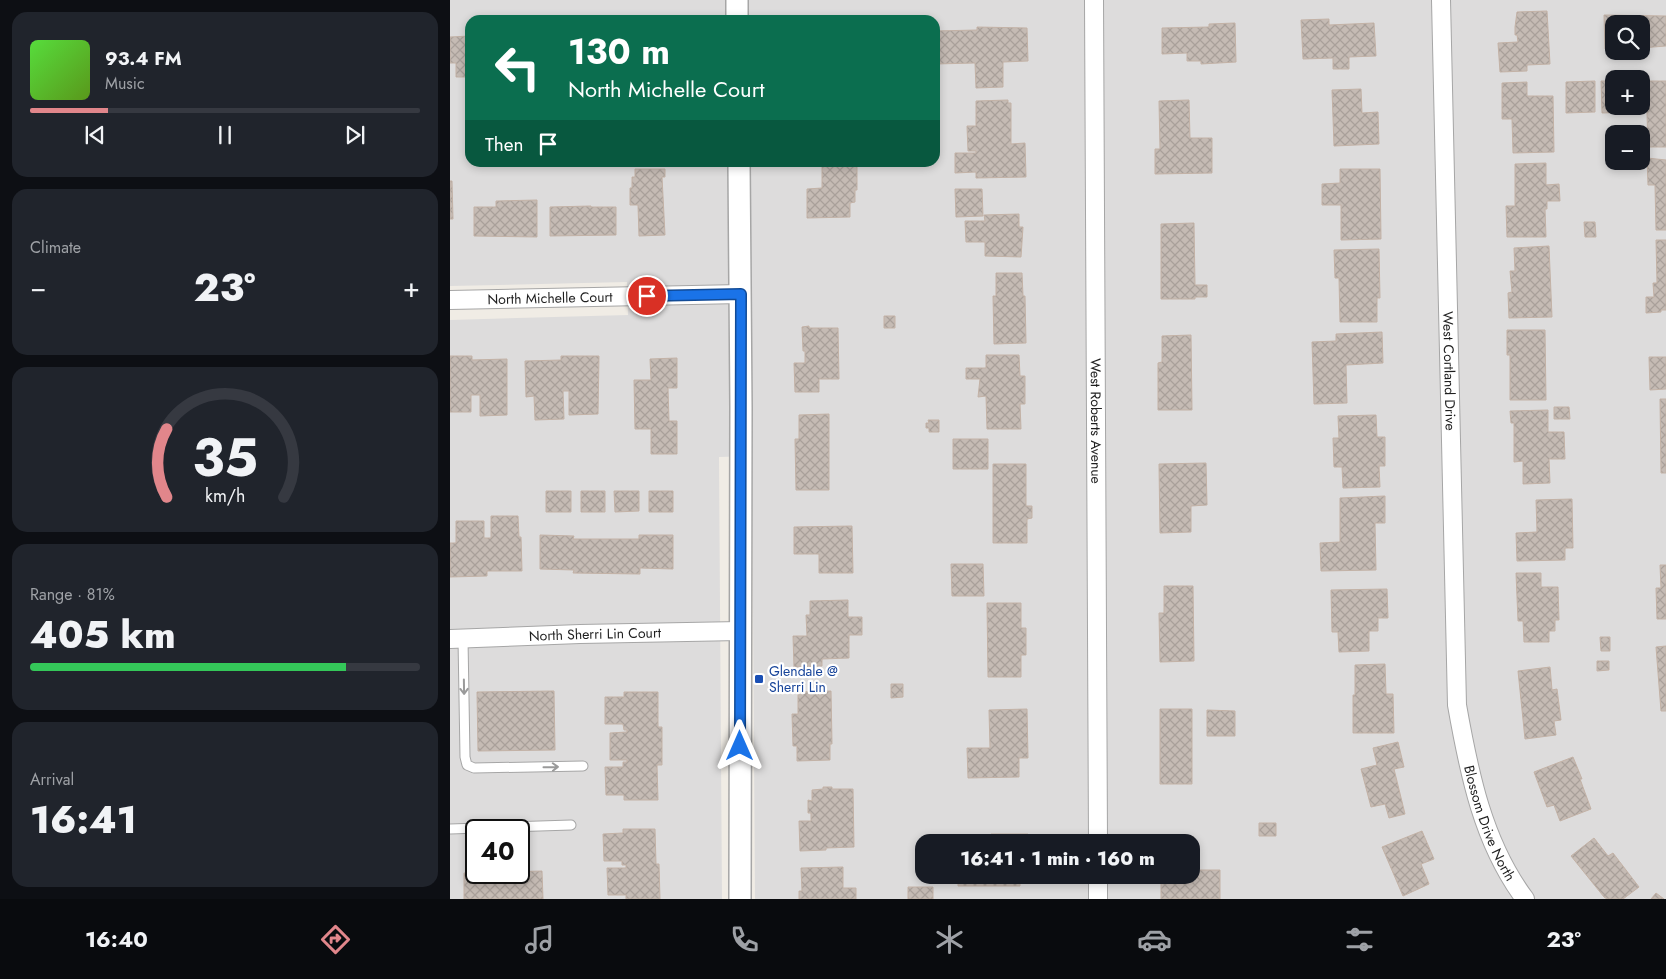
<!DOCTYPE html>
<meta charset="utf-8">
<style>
:root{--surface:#171b24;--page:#20242c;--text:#f1f3f6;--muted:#9ea1a6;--line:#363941;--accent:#e1868b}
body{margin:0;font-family:Jost,sans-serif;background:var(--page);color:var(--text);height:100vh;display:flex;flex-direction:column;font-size:19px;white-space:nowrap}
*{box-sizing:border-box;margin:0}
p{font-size:16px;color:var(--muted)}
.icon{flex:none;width:28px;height:28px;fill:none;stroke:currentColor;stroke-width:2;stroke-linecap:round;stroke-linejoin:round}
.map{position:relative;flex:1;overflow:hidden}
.drawer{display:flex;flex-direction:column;gap:12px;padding:12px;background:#0d0f14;width:450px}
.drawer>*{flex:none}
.guide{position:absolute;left:15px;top:15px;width:475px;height:152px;border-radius:15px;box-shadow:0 2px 8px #0003;background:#0b6e4f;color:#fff;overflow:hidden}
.fabs{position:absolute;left:1155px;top:15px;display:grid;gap:10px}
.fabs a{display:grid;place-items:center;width:45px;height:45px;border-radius:10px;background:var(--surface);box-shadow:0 2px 8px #0003;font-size:25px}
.speed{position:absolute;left:15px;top:819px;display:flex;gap:10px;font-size:25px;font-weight:700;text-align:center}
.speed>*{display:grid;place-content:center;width:65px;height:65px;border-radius:50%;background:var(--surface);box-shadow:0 2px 8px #0003;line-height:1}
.speed .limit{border:2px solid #111;border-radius:8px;background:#fff;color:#111}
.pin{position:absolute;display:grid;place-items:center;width:42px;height:42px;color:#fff;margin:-21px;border:2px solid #fff;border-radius:50%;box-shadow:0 1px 5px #0007}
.me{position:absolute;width:55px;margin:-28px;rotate:0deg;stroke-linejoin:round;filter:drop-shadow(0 0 4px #0008)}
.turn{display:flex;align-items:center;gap:18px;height:105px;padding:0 20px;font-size:22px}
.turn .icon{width:65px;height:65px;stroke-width:2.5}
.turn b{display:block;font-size:35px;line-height:42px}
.then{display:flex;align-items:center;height:48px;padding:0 20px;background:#0003;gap:10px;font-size:19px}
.big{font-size:38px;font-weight:800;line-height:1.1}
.drawer .tile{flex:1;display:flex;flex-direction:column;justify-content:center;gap:8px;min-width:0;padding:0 18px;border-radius:15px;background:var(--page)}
.drawer .dial{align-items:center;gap:0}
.dial svg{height:130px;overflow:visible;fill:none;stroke:var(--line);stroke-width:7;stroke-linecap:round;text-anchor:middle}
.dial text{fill:var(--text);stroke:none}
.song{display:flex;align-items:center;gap:15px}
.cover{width:60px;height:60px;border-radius:8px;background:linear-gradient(135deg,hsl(110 70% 55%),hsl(90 70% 35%))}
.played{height:5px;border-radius:2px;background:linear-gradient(90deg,var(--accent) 20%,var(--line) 20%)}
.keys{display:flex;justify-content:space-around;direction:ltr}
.heat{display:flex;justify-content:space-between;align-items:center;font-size:28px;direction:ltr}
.charge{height:8px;border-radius:4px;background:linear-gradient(90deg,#34c759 81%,var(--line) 0)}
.trip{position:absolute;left:465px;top:834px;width:285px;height:50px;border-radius:15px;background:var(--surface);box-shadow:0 2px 8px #0003;font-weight:800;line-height:50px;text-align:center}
.menu{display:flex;height:80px;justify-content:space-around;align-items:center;background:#090b0e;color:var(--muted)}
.menu .icon{width:35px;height:35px}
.menu .active{color:var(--accent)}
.menu b{font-size:22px;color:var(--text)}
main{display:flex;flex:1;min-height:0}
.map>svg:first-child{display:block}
.residential{fill:#dddcdc;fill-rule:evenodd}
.building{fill:url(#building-cross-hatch);stroke:#c3b2a6}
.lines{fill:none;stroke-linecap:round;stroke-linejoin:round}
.service-casing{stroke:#a6a6a6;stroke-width:11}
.minor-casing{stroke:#a6a6a6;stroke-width:20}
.tertiary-casing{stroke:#a6a6a6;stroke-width:24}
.service{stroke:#fff;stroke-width:9}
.minor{stroke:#fff;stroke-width:18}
.tertiary{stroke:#fff;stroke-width:21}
.oneway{stroke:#9a9a9a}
.route-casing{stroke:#114b97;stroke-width:12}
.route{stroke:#1a73e8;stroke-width:9}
.transit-dot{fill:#1a4fb4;stroke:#fff;stroke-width:2}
.labels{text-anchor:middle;stroke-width:4.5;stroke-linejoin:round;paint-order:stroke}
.street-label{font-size:14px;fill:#1f1f1f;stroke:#fff}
.transit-label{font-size:14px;fill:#164399;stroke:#fff;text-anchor:start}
</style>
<main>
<section class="drawer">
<div class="tile">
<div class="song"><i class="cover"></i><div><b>93.4 FM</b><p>Music</p></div></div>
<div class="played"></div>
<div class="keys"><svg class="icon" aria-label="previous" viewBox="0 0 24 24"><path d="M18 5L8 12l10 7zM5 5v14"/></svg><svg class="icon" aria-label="pause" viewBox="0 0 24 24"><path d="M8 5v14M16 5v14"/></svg><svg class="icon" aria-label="next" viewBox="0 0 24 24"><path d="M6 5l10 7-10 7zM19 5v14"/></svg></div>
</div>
<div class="tile"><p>Climate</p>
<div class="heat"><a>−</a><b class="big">23°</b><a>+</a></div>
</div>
<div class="tile dial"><svg viewBox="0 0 100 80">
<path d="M14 69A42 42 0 1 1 86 69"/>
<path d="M14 69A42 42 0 0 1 14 27" stroke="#e1868b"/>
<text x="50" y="56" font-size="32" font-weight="700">35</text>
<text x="50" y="72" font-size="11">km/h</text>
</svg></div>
<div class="tile"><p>Range · 81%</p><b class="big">405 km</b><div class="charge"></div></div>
<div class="tile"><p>Arrival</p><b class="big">16:41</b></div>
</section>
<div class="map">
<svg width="1216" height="899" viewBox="0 0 1216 899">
<defs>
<pattern id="building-cross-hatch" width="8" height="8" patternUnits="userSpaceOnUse" patternTransform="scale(1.25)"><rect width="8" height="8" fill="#c5bbb4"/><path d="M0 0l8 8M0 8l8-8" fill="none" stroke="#a9a09a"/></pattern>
</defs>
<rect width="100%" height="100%" fill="#f0ece5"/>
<path class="residential" d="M0,0H1216V899H305L302,456L269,457L272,899H0V320L178,315L177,282L0,286ZM20,20H485V162H20ZM1164,24H1191V51H1164ZM1164,79H1191V106H1164ZM1164,134H1191V161H1164ZM26,830H69V872H26ZM474,842H741V875H474Z"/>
<path class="building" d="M1097,11L1100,64L1077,65V71L1050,72L1048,43L1068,42L1067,35H1065V27L1067,12Z
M1154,15L1216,16V46L1191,48V24H1164V48L1155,49Z
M879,19V25L924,23L926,56L899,57V69H883V58L853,59L851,20Z
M785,23L786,62L751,64V61H737V53L712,54V28L759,27V24Z
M527,27L577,28L578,61L553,62V87L526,88L525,63L485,64V31L527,30Z
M20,36V77H6V63H0V37Z
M1145,81V112L1116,113V82Z
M1151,81H1164V106H1180V112L1152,113Z
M1196,81H1216V147H1198Z
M1077,82V96H1103L1104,152L1063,153L1062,119H1052V83Z
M911,89L912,113L928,112L929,144L884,146L882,90Z
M558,100V103H561V144L575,143L576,177L526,178V172L505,173V153H526V151H518L517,126H526V101Z
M739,100L740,138H762V173L705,174V149H710L709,101Z
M1197,158L1216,160V230H1206L1205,185H1198Z
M372,162H407V190H405V202L400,203V217L357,218V189L372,188Z
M1096,163V185L1109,184L1110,201H1097V209H1095L1096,237H1057L1056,206H1065V164Z
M185,169H215V177H212L215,235L189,236L188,205H180V188H182V177H185Z
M890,169H930L931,239L891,240V205H872V184L890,183Z
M0,181H2L3,219H0Z
M505,189H532L533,216L506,217Z
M87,200V237L24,236V207H46V201Z
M141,206V207H166V235L100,236V207Z
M569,214V227H573L571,257L535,256V242H516L515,221H535L534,215Z
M1134,222H1145L1146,237H1135Z
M744,223L745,285H757V297H745V299H711V224Z
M1206,240H1216V310H1211V312L1196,313V297H1204L1203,283H1207Z
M1099,246L1102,317L1059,318L1058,293L1062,292L1060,271H1065L1064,248Z
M929,249L930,298H927V322H890L889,278H885L884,250Z
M546,273H572L573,296H575L576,343L544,344L543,296H546Z
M434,316H445V328H434Z
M359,326V328H388L389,379H369V392H345L344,363H355V351H353L352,327Z
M1057,330H1095L1096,400H1060V355H1057Z
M932,332L933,363L896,365L897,403L864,404L862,342L886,341V334Z
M741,335L742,410H708V363L712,362V336Z
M536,355H569L570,376H575V404H570L571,429H537L536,396L528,397L530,379H516V368H536Z
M0,356H22V360L57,359V415L30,416V395H21V412H0Z
M111,356H149L148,414L119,415V391H113L114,419L85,420L84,396L76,397L75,361L111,360Z
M1199,357H1216V389L1200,390Z
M227,358V388H218L219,421H227V454H201V429H185L184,380H201L200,359Z
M1210,399H1216V473H1211Z
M1104,407H1119L1120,419H1104Z
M1098,410V432H1114L1115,459H1099L1100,483L1073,484V461L1064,462V423H1061L1060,411Z
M379,414V490H346L345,439H349V415Z
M926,415L927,437H935V466H929L930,487L893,488L892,467H884L883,438H889L888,416Z
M478,420H489V432H479V428H476V423H479Z
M503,439H538V469H503Z
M756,463L757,505L741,506V532L710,533L709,464Z
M543,464H576V506H582V518L577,519V543H543Z
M96,491H121V512H96Z
M131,491H155V512H131Z
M164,491H189V511L165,512Z
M199,491H223V512H199Z
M935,496V523H925L926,570L871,571L870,543L890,542V498Z
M1122,499L1123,548H1115V560L1067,561L1066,533L1087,532L1086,500Z
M41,516H68L69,537H71L72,571H37V576L0,577V543H6V521H34V538H41Z
M402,526L403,573H369V554H344V527Z
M90,535L124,536L123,539H189V535H223V569L190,568V574L123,573L124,570L90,569Z
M501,564H533L534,596H502Z
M1210,565H1216V619H1207L1206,588H1211Z
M1066,573H1091V587H1108L1109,620H1105V631H1099V642H1074L1073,621H1068Z
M714,586H743L744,661L710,662L709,613H714Z
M937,589L938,618H928V631H919V651L889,652L888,632H882L881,590Z
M398,600V617H412V635H399V658L372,659V666L344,667L343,636H357L356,615H360V601Z
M537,603H571V628H576V655H571V677H538Z
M1150,637H1160V651H1151Z
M1216,646V711H1211L1206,647Z
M1147,661H1159V670L1147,671Z
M935,664L936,694H943L944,733H903V695H905V665Z
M1100,667L1102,690L1107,689L1111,720L1104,721L1106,735L1075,739L1068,671Z
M441,684H453V697L441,698Z
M104,691L105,750L28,751L27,692Z
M381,691L382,744H380V760L347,761V746H343L342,714H348V692Z
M174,692H208V727H212V765H207L208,800H174V795H156L155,767H173V762H177V760H160V733L177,732V730H174L173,724H155V697H174Z
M577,709L578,758H569V777L518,778L517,748H540L539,710Z
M710,709H742V784H710Z
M757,710L785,711V736H757Z
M948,742L954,767L944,769L955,814L939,818L935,804L921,807L911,769L927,765L923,748Z
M1123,757L1132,779H1130L1141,809L1110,821L1104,805L1097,807L1084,772Z
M373,787H382V789H403L404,847L376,848V850L350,851L349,821H361V813H358V800L362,801V790L373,789Z
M809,823H826V836H809Z
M173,829H205L206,864H209L210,899H176V895H158L157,868H176V865H172V861H154L153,834L173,833Z
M972,831L984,859L971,864L979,884L953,896L932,847Z
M541,834H578V842H541Z
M715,837H744V870H770V899H711V875H741V842H715Z
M1144,838L1158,856L1163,853L1189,887L1173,899H1157L1154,897L1121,856Z
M393,867V888H406V899H349V891H352L351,868Z
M92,871L93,899H14V873Z
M508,875H570V886H508Z
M458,887H483V899H458Z
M1206,893L1214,899H1201Z"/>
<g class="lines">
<g class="service-casing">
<path id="service" d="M13,639L15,757L17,765L24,768L133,766
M0,829L121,825"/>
</g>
<g class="minor-casing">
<g id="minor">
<path id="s1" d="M644,0L648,842"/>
<path id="s2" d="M991,0L1007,705C1019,773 1033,843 1075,899"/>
<path id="s3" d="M0,300L291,294"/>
<path id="s4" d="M0,639L130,634L290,631"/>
<path d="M648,875V899"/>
</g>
</g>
<g class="tertiary-casing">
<path id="tertiary" d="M287,0V20
M289,162L291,407L290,899"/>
</g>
<use href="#service" class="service"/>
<use href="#minor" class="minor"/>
<use href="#tertiary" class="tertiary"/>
</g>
<defs><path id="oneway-shaft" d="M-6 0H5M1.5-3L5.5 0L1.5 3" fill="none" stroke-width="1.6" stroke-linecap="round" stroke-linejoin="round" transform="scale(1.25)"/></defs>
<g class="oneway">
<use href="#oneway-shaft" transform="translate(14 687) rotate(89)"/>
<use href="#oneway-shaft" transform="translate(101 767) rotate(-1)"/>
</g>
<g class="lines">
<g class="route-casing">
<path id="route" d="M197,296L291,294L290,746"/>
</g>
<use href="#route" class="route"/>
</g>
<rect class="transit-dot" x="304" y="674" width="10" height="10" rx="2.5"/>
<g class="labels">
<g class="street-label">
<text dy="5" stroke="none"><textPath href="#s3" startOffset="100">North Michelle Court</textPath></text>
<text dy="5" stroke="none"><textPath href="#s2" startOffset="371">West Cortland Drive</textPath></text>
<text dy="5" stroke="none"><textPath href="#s1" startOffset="421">West Roberts Avenue</textPath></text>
<text dy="5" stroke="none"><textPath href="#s4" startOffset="145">North Sherri Lin Court</textPath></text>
<text dy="5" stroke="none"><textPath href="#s2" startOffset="828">Blossom Drive North</textPath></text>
</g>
<g class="transit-label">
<text x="319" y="676">Glendale @<tspan x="319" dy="16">Sherri Lin</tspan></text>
</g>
</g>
</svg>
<div class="fabs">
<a><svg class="icon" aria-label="search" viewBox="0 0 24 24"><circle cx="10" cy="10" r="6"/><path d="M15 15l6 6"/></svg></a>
<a>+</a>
<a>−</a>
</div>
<div class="speed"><div class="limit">40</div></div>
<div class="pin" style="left:197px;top:296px;background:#d93025"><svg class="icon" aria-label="arrive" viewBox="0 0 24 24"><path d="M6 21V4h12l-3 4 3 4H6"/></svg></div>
<svg class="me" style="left:290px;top:746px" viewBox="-20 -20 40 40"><path d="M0-17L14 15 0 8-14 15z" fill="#1a73e8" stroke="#fff" stroke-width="4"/></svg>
<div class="trip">16:41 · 1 min · 160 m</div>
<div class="guide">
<div class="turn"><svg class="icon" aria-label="left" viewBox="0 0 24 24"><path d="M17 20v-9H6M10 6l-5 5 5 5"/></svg><div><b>130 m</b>North Michelle Court</div></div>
<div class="then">Then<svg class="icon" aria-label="arrive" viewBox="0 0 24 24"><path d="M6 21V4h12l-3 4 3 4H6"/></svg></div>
</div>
</div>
</main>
<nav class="menu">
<b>16:40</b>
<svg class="icon active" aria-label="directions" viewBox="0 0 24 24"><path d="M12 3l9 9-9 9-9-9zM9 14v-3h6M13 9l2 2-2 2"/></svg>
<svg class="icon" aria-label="music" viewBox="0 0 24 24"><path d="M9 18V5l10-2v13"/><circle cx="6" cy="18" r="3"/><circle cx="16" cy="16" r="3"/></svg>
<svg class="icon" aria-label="phone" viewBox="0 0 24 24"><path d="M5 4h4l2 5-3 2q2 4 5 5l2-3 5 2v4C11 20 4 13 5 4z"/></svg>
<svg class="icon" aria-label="climate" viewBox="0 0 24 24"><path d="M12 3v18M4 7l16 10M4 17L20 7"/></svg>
<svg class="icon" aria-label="car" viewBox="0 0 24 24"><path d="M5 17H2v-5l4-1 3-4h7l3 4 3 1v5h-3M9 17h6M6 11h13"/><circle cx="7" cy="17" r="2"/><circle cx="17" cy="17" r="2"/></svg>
<svg class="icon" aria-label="filters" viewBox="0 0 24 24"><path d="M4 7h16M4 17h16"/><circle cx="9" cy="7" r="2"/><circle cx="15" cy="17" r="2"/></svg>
<b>23°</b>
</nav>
